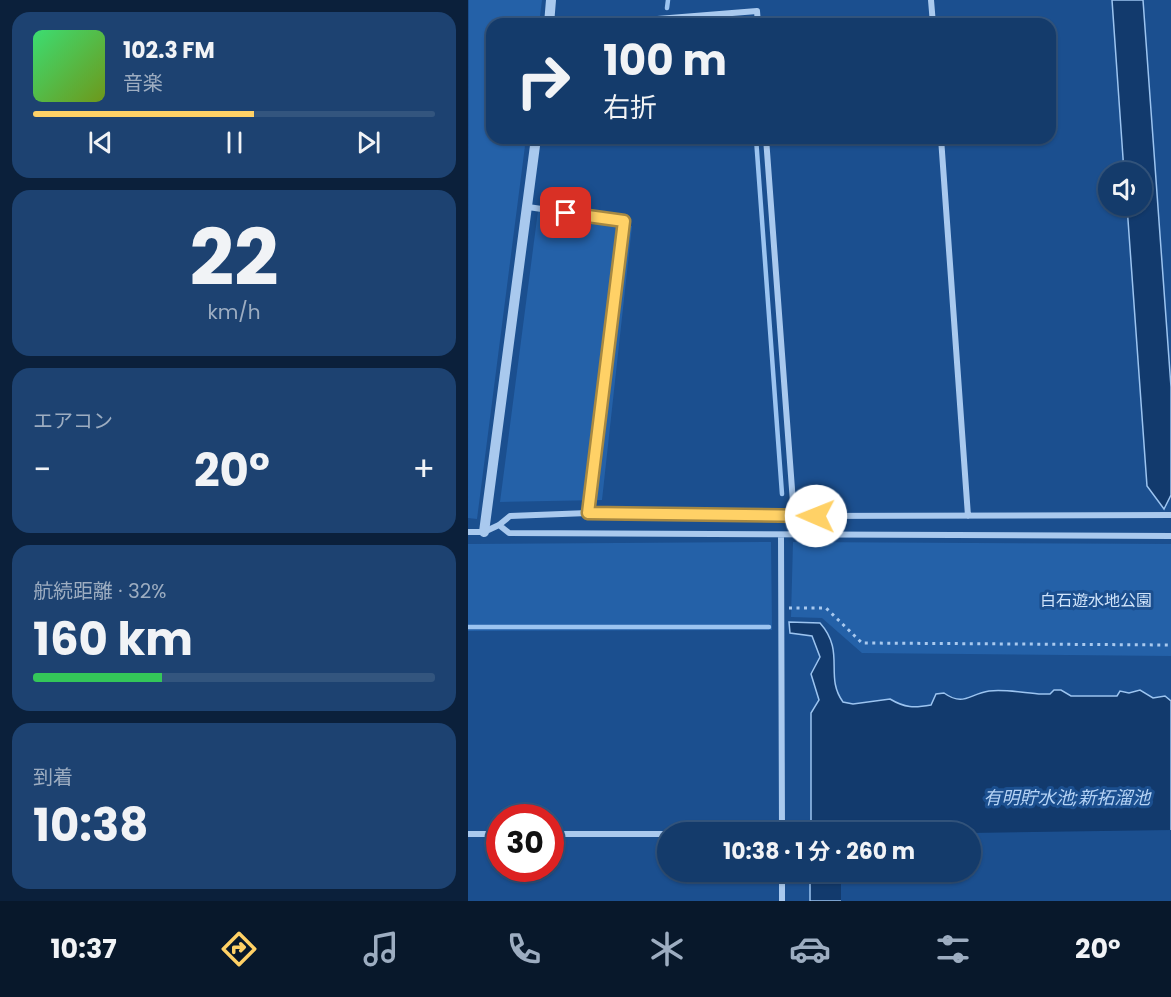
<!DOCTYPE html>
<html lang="ja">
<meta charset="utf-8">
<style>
:root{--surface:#143b6b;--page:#1d4271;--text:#f1f3f6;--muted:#9dadc1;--line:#33557e;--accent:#ffd166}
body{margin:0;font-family:Poppins,"Noto Sans JP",sans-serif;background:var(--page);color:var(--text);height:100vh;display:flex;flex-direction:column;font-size:22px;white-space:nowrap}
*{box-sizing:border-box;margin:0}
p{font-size:20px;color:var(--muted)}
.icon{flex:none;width:33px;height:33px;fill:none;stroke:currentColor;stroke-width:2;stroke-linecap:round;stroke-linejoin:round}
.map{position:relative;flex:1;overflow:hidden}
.panel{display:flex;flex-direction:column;gap:12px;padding:12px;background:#0b203b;width:468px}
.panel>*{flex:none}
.top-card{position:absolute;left:18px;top:18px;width:570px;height:126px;border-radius:18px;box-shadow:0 2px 4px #0004,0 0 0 2px var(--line);background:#143b6b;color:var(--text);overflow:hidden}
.controls{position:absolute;left:630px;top:162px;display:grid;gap:12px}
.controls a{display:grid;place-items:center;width:54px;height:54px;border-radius:50%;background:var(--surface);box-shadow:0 2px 4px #0004,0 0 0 2px var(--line);font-size:30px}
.speed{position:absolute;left:18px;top:804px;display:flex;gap:12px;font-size:30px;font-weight:700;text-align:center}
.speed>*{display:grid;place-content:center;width:78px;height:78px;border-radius:50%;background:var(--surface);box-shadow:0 2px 4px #0004,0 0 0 2px var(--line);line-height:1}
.speed .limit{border:9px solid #d22;background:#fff;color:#111}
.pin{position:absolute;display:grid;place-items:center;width:51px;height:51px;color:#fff;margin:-26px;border-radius:12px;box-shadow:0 3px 9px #0006}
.me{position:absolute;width:66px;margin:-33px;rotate:271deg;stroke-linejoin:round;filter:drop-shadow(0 0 4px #0008)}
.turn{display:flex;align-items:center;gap:21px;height:126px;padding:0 18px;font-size:27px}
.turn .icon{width:78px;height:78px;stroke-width:2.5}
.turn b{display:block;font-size:42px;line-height:51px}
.big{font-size:45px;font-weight:700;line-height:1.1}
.panel .card{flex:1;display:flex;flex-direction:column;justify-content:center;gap:9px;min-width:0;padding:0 21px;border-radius:18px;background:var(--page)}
.panel .dial{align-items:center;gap:0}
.dial b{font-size:78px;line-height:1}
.song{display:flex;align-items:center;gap:18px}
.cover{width:72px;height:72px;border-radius:9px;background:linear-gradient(135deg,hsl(140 70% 55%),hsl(80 70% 35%))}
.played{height:6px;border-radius:3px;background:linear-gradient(90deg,var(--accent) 55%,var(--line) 55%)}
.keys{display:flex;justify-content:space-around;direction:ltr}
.heat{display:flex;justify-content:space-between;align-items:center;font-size:33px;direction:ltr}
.charge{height:9px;border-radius:4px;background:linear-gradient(90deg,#34c759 32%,var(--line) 0)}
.trip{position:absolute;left:189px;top:822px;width:324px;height:60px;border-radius:30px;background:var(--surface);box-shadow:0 2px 4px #0004,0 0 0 2px var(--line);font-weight:700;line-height:60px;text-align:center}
.menu{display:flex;height:96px;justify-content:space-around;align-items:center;background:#08182b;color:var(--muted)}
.menu .icon{width:42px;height:42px}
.menu .on{color:var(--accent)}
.menu b{font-size:27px;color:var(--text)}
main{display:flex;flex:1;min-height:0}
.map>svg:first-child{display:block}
.green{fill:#2461a8}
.water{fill:#123a6d;stroke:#9cc4f0;stroke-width:1.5}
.pier{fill:#1b4f8f}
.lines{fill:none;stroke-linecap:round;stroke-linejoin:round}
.stream{stroke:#9cc4f0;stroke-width:4.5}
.path{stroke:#a9c9ee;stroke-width:3;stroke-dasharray:3 4.5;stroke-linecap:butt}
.minor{stroke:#a9c9ee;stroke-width:6}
.tertiary{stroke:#a9c9ee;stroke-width:10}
.route-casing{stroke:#a68842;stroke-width:15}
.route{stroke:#ffd166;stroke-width:10}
.labels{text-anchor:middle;stroke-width:6;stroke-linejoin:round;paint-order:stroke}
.park-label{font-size:16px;fill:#cfe3fa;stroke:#1b4f8f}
.water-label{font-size:18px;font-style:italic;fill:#b5d3f5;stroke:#1b4f8f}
</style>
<main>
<section class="panel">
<div class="card">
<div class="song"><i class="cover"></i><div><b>102.3 FM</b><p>音楽</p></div></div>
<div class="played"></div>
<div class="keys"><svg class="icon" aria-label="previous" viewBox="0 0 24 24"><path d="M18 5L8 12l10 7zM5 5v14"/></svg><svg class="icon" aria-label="pause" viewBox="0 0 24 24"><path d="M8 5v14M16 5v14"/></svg><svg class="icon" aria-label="next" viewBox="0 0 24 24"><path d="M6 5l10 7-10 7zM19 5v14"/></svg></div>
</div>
<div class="card dial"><b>22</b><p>km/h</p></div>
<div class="card"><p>エアコン</p>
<div class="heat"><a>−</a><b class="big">20°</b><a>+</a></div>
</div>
<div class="card"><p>航続距離 · 32%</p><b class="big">160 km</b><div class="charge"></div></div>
<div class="card"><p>到着</p><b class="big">10:38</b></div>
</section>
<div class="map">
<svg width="703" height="901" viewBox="0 0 703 901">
<rect width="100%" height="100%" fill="#1b4f8f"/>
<path class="green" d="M1,0H74L71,24H24V138H58L9,519L0,518Z
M70,211L164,226L134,500L32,502Z
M303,542L304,630L0,631V544Z
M325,542L703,544V656L394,653L354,618L323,617Z"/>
<path class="water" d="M644,0H675L703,387V495L696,509L679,486L659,206H674V172H656Z
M321,622L352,623C378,652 356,676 375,702L385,704L422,699C437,708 446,708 463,705L468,694L476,693C496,707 501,694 521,691C538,689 557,693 574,694H582L586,690H593L603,696H649L652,691L661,693L672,690L685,698L697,696L703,701V901H342V872H502V832H343V713L351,700L343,674L352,657L344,636L322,633Z"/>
<path class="pier" d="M703,830V901H373V872H502L503,833Z"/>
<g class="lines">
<path class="stream" d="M199,8L200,0
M271,24H279
M288,138L314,494
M0,627H301"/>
<path class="path" d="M321,608H358L394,643L703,645"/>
<path class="minor" d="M463,0L465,24
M127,24L289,11L290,24
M298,138L326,516
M473,138L500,516
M60,207L156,221L120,513
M31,525L41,533L703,536
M0,532H16L31,525L42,516L120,513L326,516L703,515
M313,535L314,832
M0,834H32
M82,834H200
M314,872V901"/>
<path class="tertiary" d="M81,24L83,0
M16,532L68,138"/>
</g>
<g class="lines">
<g class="route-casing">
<path id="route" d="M98,213L156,221L120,513L348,516"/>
</g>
<use href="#route" class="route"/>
</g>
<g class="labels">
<g class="park-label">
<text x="628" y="606">白石遊水地公園</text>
</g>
<g class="water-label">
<text x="599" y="804">有明貯水池;新拓溜池</text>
</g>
</g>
</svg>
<div class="controls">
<a><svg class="icon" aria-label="sound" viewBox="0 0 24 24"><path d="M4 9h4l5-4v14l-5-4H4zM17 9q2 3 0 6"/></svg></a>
</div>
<div class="speed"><div class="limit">30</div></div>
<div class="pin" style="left:98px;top:213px;background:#d93025"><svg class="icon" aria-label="arrive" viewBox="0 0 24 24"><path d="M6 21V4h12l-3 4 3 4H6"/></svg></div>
<svg class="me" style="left:348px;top:516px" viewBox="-20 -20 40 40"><circle r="19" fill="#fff"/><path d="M0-13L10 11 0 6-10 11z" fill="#ffd166"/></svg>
<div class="trip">10:38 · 1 分 · 260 m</div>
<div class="top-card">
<div class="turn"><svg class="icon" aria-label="right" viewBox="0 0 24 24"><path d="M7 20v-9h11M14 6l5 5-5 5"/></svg><div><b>100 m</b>右折</div></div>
</div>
</div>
</main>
<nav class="menu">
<b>10:37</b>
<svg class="icon on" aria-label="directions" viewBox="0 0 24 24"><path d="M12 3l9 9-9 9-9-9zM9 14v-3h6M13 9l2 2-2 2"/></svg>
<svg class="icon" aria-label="music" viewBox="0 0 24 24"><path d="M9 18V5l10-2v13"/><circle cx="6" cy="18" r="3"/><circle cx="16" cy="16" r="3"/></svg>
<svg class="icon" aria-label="phone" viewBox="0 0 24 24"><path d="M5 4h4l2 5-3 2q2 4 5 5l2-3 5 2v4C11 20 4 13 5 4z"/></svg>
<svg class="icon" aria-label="climate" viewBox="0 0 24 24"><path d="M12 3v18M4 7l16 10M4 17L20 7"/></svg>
<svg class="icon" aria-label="car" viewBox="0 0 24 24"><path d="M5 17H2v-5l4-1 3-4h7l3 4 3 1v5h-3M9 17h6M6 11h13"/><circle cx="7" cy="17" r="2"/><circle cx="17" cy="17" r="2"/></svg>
<svg class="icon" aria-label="filters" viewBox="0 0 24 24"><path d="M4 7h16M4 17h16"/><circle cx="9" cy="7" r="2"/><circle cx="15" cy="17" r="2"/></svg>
<b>20°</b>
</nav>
